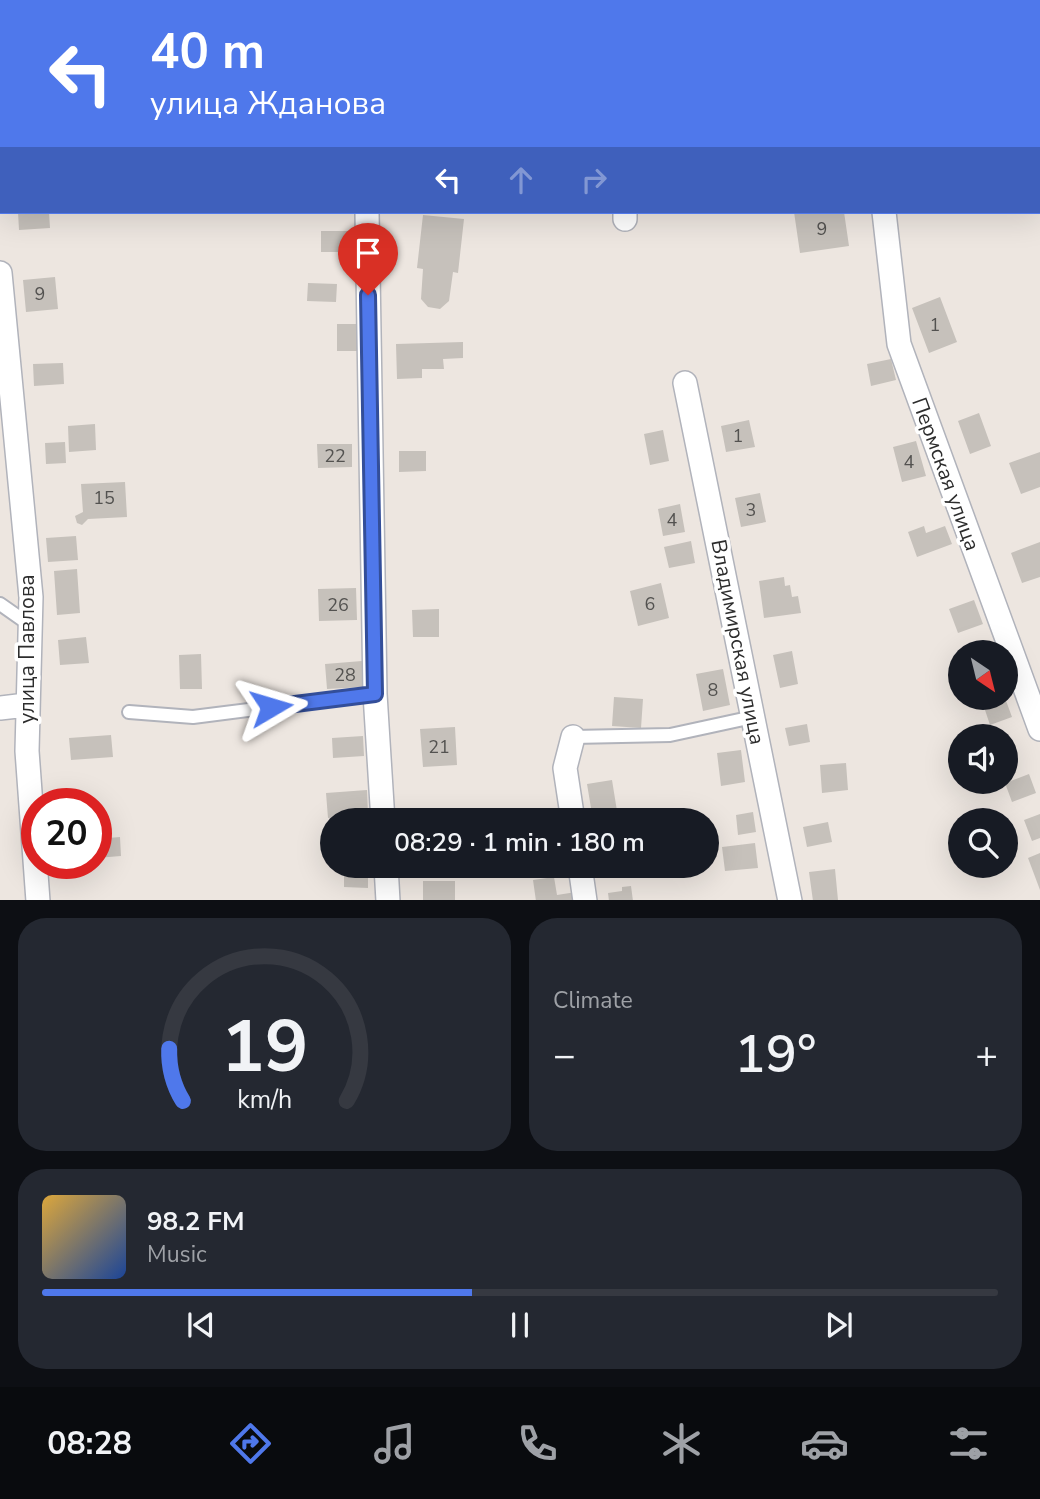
<!DOCTYPE html>
<meta charset="utf-8">
<style>
:root{--surface:#171b24;--page:#242831;--text:#f1f3f6;--muted:#9ea1a6;--line:#363941;--accent:#4f78eb}
body{margin:0;font-family:"Nunito Sans",sans-serif;background:var(--page);color:var(--text);height:100vh;display:flex;flex-direction:column;font-size:26px;white-space:nowrap}
*{box-sizing:border-box;margin:0}
p{font-size:23px;color:var(--muted)}
.icon{flex:none;width:38px;height:38px;fill:none;stroke:currentColor;stroke-width:2;stroke-linecap:round;stroke-linejoin:round}
.map{position:relative;height:900px;overflow:hidden}
.details{display:flex;flex-direction:column;gap:18px;padding:18px;background:#0d0f14;flex:1}
.details>*{flex:none}
.hud{position:absolute;left:0px;top:0px;width:1041px;height:214px;box-shadow:0 7px 28px #0002;background:#4f78eb;color:#fff;overflow:hidden}
.needle{width:46px;rotate:145deg}
.tools{position:absolute;left:948px;top:640px;display:grid;gap:14px}
.tools a{display:grid;place-items:center;width:70px;height:70px;border-radius:50%;background:var(--surface);box-shadow:0 7px 28px #0002;font-size:35px}
.speed{position:absolute;left:21px;top:788px;display:flex;gap:14px;font-size:35px;font-weight:700;text-align:center}
.speed>*{display:grid;place-content:center;width:91px;height:91px;border-radius:50%;background:var(--surface);box-shadow:0 7px 28px #0002;line-height:1}
.speed .limit{border:10px solid #d22;background:#fff;color:#111}
.pin{position:absolute;display:grid;place-items:center;width:60px;height:60px;color:#fff;margin:-72px -30px;border-radius:50% 50% 50% 0;rotate:-45deg;box-shadow:0 0 7px #0007}
.pin .icon{rotate:45deg}
.me{position:absolute;width:77px;margin:-38px;rotate:83deg;stroke-linejoin:round;filter:drop-shadow(0 0 5px #0008)}
.turn{display:flex;align-items:center;gap:24px;height:147px;padding:0 35px;font-size:32px}
.turn .icon{width:91px;height:91px;stroke-width:2.5}
.turn b{display:block;font-size:49px;line-height:60px}
.lanes{display:flex;align-items:center;height:66px;padding:0 35px;background:#0003;justify-content:center;gap:35px;direction:ltr}
.lanes .off{opacity:.35}
.big{font-size:52px;font-weight:600;line-height:1.1}
.details .card{flex:1;display:flex;flex-direction:column;justify-content:center;gap:10px;min-width:0;padding:0 24px;border-radius:28px;background:var(--page)}
.details .dial{align-items:center;gap:0}
.dial svg{height:182px;overflow:visible;fill:none;stroke:var(--line);stroke-width:7;stroke-linecap:round;text-anchor:middle}
.dial text{fill:var(--text);stroke:none}
.song{display:flex;align-items:center;gap:21px}
.cover{width:84px;height:84px;border-radius:10px;background:linear-gradient(135deg,hsl(40 70% 55%),hsl(220 70% 35%))}
.played{height:7px;border-radius:4px;background:linear-gradient(90deg,var(--accent) 45%,var(--line) 45%)}
.keys{display:flex;justify-content:space-around;direction:ltr}
.heat{display:flex;justify-content:space-between;align-items:center;font-size:38px;direction:ltr}
.details .tiles{flex:1;display:grid;gap:18px;grid-template-columns:1fr 1fr}
.card:last-child{grid-column:span 2}
.trip{position:absolute;left:320px;top:808px;width:399px;height:70px;border-radius:35px;background:var(--surface);box-shadow:0 7px 28px #0002;font-weight:600;line-height:70px;text-align:center}
.tabs{display:flex;height:112px;justify-content:space-around;align-items:center;background:#090b0e;color:var(--muted)}
.tabs .icon{width:49px;height:49px}
.tabs .selected{color:var(--accent)}
.tabs b{font-size:32px;color:var(--text)}
.map>svg:first-child{display:block}
.building{fill:#c6c1bb}
.lines{fill:none;stroke-linecap:round;stroke-linejoin:round}
.lane-casing{stroke:#b1b3bb;stroke-width:16}
.street-casing{stroke:#b1b3bb;stroke-width:26}
.secondary-casing{stroke:#b1b3bb;stroke-width:35}
.lane{stroke:#fff;stroke-width:12}
.street{stroke:#fff;stroke-width:23}
.secondary{stroke:#fff;stroke-width:32}
.route-casing{stroke:#334e99;stroke-width:18}
.route{stroke:#4f78eb;stroke-width:12}
.labels{text-anchor:middle;stroke-width:7;stroke-linejoin:round;paint-order:stroke}
.number-label{font-size:18px;fill:#535250}
.street-label{font-size:21px;fill:#2d2d2d;stroke:#fff}
</style>
<div class="map">
<svg width="1040" height="901" viewBox="0 0 1040 901">
<rect width="100%" height="100%" fill="#ede6e0"/>
<path class="building" d="M18,212H49L50,228L19,230Z
M794,212H844L849,246L800,253Z
M423,215L464,219L458,273L453,272L449,301L440,309L428,307L421,299L423,269L417,268Z
M321,231H349V252H321Z
M55,277L58,309L26,312L23,280Z
M308,283L337,284L336,302L307,301Z
M940,297L957,342L929,353L912,308Z
M337,324H358V351H337Z
M463,342V358L443,359L444,369H422V378L397,379L396,344Z
M891,359L896,380L871,386L867,364Z
M63,363L64,384L34,386L33,364Z
M979,413L991,446L970,454L958,421Z
M749,420L755,447L726,452L721,426Z
M95,424L96,450L69,452L68,426Z
M663,430L669,461L650,465L644,434Z
M916,441L926,476L902,482L893,447Z
M65,442L66,463L46,464L45,443Z
M317,444H352V467L318,468Z
M399,451H426V471L399,472Z
M1040,452V487L1021,494L1009,463Z
M125,482L127,517L88,519L82,525L77,523L75,516L83,512L81,484Z
M760,493L766,522L741,527L735,498Z
M680,504L685,532L663,536L658,509Z
M924,526L926,533L945,526L952,544L917,557L908,532Z
M76,536L78,560L48,562L46,538Z
M691,541L695,563L669,568L664,547Z
M1040,542V577L1022,583L1011,553Z
M77,569L80,613L57,615L54,571Z
M784,577L785,586L790,585L792,597L798,596L801,613L764,618L759,581Z
M661,583L669,618L638,626L630,591Z
M356,588L357,620L319,621L318,589Z
M974,600L983,624L958,633L949,609Z
M439,609V637H413L412,610Z
M86,637L89,663L60,665L58,640Z
M792,651L798,684L780,688L773,655Z
M201,654L202,689H180L179,655Z
M362,661L364,687L327,689L325,664Z
M723,669L730,705L703,711L696,674Z
M614,697L643,699L641,728L612,726Z
M981,698H1005L1012,717L990,725Z
M807,724L810,742L789,746L785,728Z
M455,727L457,765L423,767L420,729Z
M111,735L113,757L71,760L69,738Z
M363,736L364,756L333,758L332,738Z
M741,750L745,782L721,786L717,753Z
M846,763L848,790L822,793L820,765Z
M1029,774L1036,793L1012,802L1005,783Z
M612,780L617,811L592,814L587,784Z
M367,790L368,815L328,818L326,793Z
M753,812L756,832L738,835L736,815Z
M1040,814V838L1032,841L1024,820Z
M828,822L832,842L807,847L803,827Z
M120,837L121,856L96,858V839Z
M755,843L758,868L725,871L722,847Z
M1040,853V890L1028,858Z
M344,866H368V888L344,887Z
M835,869L838,900L813,901L809,872Z
M554,877L557,895L576,892L577,901H536L533,880Z
M423,881H455V901H423Z
M631,886L633,901H609L608,893L622,891V887Z"/>
<g class="lines">
<g class="lane-casing">
<path id="lane" d="M0,604L30,625
M129,712L193,717L375,694
M573,737L670,735L753,717"/>
</g>
<g class="street-casing">
<path id="street" d="M365,0V2
M609,0V2
M367,212L375,694L383,821
M625,212V219
M884,212L899,344L1040,729
M0,273L31,597L27,751L38,901
M685,383L790,901
M0,708L26,705
M573,821L565,768L573,737
M386,866L388,901
M580,866L585,901"/>
</g>
<g class="secondary-casing">
<path id="secondary" d="M973,0L974,2
M1040,94V95"/>
</g>
<use href="#lane" class="lane"/>
<use href="#street" class="street"/>
<use href="#secondary" class="secondary"/>
</g>
<g class="lines">
<g class="route-casing">
<path id="route" d="M271,707L375,694L368,295"/>
</g>
<use href="#route" class="route"/>
</g>
<g class="labels">
<g class="number-label">
<text x="822" y="235">9</text>
<text x="40" y="300">9</text>
<text x="935" y="331">1</text>
<text x="738" y="442">1</text>
<text x="335" y="462">22</text>
<text x="909" y="468">4</text>
<text x="104" y="504">15</text>
<text x="751" y="516">3</text>
<text x="672" y="526">4</text>
<text x="650" y="610">6</text>
<text x="338" y="611">26</text>
<text x="345" y="681">28</text>
<text x="713" y="696">8</text>
<text x="439" y="753">21</text>
</g>
<g class="street-label">
<text transform="translate(946 474) rotate(70)" y="7">Пермская улица</text>
<text transform="translate(738 642) rotate(79)" y="7">Владимирская улица</text>
<text transform="translate(27 649) rotate(-90)" y="7">улица Павлова</text>
</g>
</g>
</svg>
<div class="tools">
<a><svg class="needle" viewBox="-14 -14 28 28"><path d="M0-13l5 13h-10z" fill="#e53935"/><path d="M0 13l5-13h-10z" fill="#9ea1a6"/></svg></a>
<a><svg class="icon" aria-label="sound" viewBox="0 0 24 24"><path d="M4 9h4l5-4v14l-5-4H4zM17 9q2 3 0 6"/></svg></a>
<a><svg class="icon" aria-label="search" viewBox="0 0 24 24"><circle cx="10" cy="10" r="6"/><path d="M15 15l6 6"/></svg></a>
</div>
<div class="speed"><div class="limit">20</div></div>
<div class="pin" style="left:368px;top:295px;background:#d93025"><svg class="icon" aria-label="arrive" viewBox="0 0 24 24"><path d="M6 21V4h12l-3 4 3 4H6"/></svg></div>
<svg class="me" style="left:271px;top:707px" viewBox="-20 -20 40 40"><path d="M0-17L14 15 0 8-14 15z" fill="#4f78eb" stroke="#fff" stroke-width="4"/></svg>
<div class="trip">08:29 · 1 min · 180 m</div>
<div class="hud">
<div class="turn"><svg class="icon" aria-label="left" viewBox="0 0 24 24"><path d="M17 20v-9H6M10 6l-5 5 5 5"/></svg><div><b>40 m</b>улица Жданова</div></div>
<div class="lanes"><svg class="icon" aria-label="left" viewBox="0 0 24 24"><path d="M17 20v-9H6M10 6l-5 5 5 5"/></svg><svg class="icon off" aria-label="ahead" viewBox="0 0 24 24"><path d="M12 20V5M6 11l6-6 6 6"/></svg><svg class="icon off" aria-label="right" viewBox="0 0 24 24"><path d="M7 20v-9h11M14 6l5 5-5 5"/></svg></div>
</div>
</div>
<section class="details">
<div class="tiles">
<div class="card dial"><svg viewBox="0 0 100 80">
<path d="M14 69A42 42 0 1 1 86 69"/>
<path d="M14 69A42 42 0 0 1 8 46" stroke="#4f78eb"/>
<text x="50" y="56" font-size="32" font-weight="700">19</text>
<text x="50" y="72" font-size="11">km/h</text>
</svg></div>
<div class="card"><p>Climate</p>
<div class="heat"><a>−</a><b class="big">19°</b><a>+</a></div>
</div>
<div class="card">
<div class="song"><i class="cover"></i><div><b>98.2 FM</b><p>Music</p></div></div>
<div class="played"></div>
<div class="keys"><svg class="icon" aria-label="previous" viewBox="0 0 24 24"><path d="M18 5L8 12l10 7zM5 5v14"/></svg><svg class="icon" aria-label="pause" viewBox="0 0 24 24"><path d="M8 5v14M16 5v14"/></svg><svg class="icon" aria-label="next" viewBox="0 0 24 24"><path d="M6 5l10 7-10 7zM19 5v14"/></svg></div>
</div>
</div>
</section>
<nav class="tabs">
<b>08:28</b>
<svg class="icon selected" aria-label="directions" viewBox="0 0 24 24"><path d="M12 3l9 9-9 9-9-9zM9 14v-3h6M13 9l2 2-2 2"/></svg>
<svg class="icon" aria-label="music" viewBox="0 0 24 24"><path d="M9 18V5l10-2v13"/><circle cx="6" cy="18" r="3"/><circle cx="16" cy="16" r="3"/></svg>
<svg class="icon" aria-label="phone" viewBox="0 0 24 24"><path d="M5 4h4l2 5-3 2q2 4 5 5l2-3 5 2v4C11 20 4 13 5 4z"/></svg>
<svg class="icon" aria-label="climate" viewBox="0 0 24 24"><path d="M12 3v18M4 7l16 10M4 17L20 7"/></svg>
<svg class="icon" aria-label="car" viewBox="0 0 24 24"><path d="M5 17H2v-5l4-1 3-4h7l3 4 3 1v5h-3M9 17h6M6 11h13"/><circle cx="7" cy="17" r="2"/><circle cx="17" cy="17" r="2"/></svg>
<svg class="icon" aria-label="filters" viewBox="0 0 24 24"><path d="M4 7h16M4 17h16"/><circle cx="9" cy="7" r="2"/><circle cx="15" cy="17" r="2"/></svg>
</nav>
